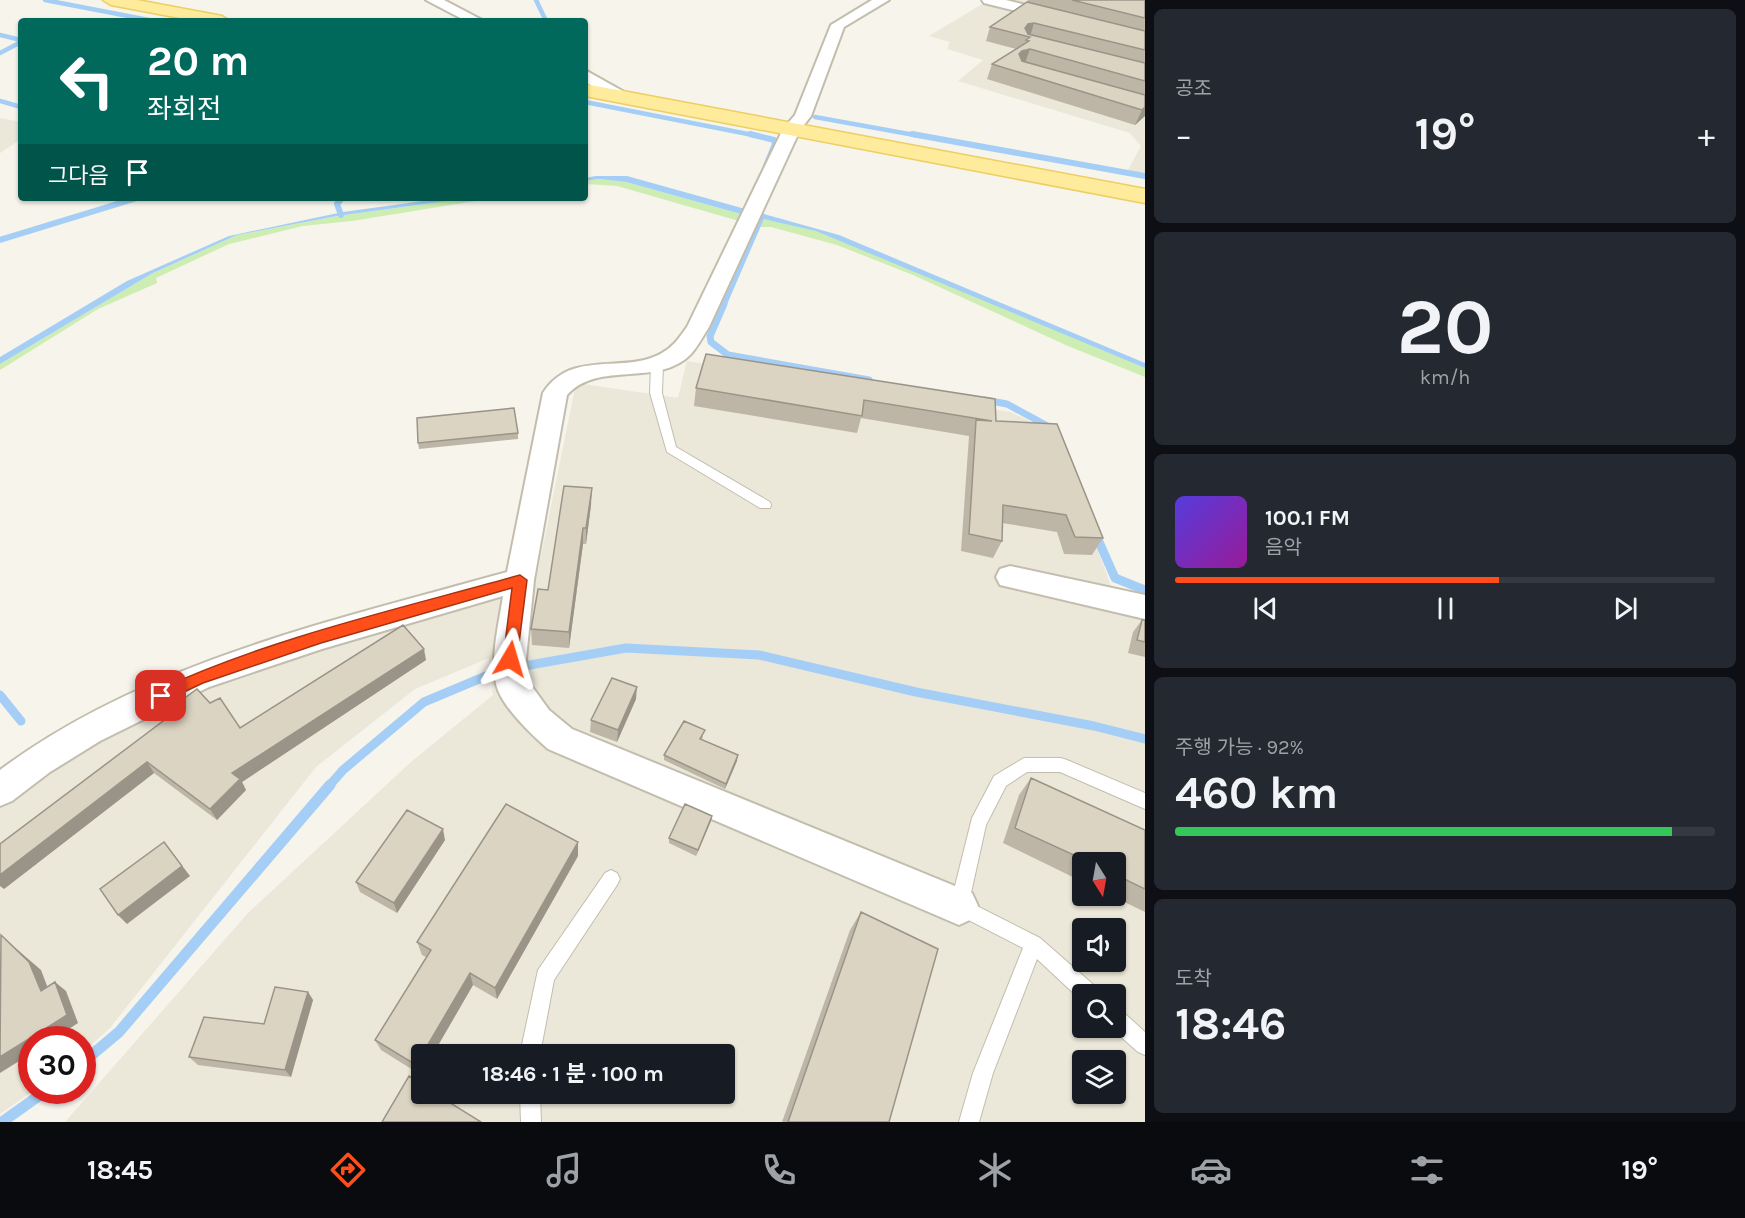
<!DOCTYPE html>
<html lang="ko">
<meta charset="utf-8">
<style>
:root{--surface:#171b24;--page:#242831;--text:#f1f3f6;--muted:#9ea1a6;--line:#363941;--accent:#ff4e1a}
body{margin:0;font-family:Karla,"Noto Sans KR",sans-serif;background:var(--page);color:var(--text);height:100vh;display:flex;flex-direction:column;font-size:22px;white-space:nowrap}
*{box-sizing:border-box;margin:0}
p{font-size:20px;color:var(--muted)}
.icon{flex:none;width:33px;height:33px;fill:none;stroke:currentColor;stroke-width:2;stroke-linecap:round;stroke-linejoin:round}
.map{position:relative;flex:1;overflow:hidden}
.details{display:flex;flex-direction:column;gap:9px;padding:9px;background:#0d0f14;width:600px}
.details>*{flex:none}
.banner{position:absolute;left:18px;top:18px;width:570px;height:183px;border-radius:6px;box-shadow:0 2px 4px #0004;background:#00695c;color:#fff;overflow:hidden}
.needle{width:39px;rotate:169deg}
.buttons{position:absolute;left:1072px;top:852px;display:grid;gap:12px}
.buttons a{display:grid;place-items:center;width:54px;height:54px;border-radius:6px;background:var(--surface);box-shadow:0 2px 4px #0004;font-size:30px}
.speed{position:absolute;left:18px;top:1026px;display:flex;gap:12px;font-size:30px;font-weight:700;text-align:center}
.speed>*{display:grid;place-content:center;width:78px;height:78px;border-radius:50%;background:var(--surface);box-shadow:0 2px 4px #0004;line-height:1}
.speed .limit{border:9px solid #d22;background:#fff;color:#111}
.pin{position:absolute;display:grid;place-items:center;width:51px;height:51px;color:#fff;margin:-26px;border-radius:12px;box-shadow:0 3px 9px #0006}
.me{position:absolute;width:66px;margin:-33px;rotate:7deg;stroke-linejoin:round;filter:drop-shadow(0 0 4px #0008)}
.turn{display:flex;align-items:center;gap:21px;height:126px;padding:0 30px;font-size:27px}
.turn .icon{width:78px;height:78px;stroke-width:2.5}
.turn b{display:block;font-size:42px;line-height:51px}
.then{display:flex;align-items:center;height:57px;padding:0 30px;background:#0003;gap:12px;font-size:22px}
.big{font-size:45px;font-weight:700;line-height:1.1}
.details .card{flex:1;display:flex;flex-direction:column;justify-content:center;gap:9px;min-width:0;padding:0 21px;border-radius:9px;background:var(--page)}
.details .dial{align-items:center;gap:0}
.dial b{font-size:78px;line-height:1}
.song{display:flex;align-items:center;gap:18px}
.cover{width:72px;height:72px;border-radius:9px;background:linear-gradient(135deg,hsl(250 70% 55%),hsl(300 70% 35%))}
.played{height:6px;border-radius:3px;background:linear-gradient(90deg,var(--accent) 60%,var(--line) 60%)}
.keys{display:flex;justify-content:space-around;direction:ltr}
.heat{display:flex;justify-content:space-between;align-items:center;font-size:33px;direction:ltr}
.charge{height:9px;border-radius:4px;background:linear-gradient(90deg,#34c759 92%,var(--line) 0)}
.trip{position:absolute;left:411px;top:1044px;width:324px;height:60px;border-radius:6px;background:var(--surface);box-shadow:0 2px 4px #0004;font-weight:700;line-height:60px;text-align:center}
.dock{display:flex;height:96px;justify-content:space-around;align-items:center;background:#090b0e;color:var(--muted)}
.dock .icon{width:42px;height:42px}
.dock .active{color:var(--accent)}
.dock b{font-size:27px;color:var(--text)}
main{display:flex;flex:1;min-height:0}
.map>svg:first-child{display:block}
.residential{fill:#ebe7d9;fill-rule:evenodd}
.green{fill:#ceedb2}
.water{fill:#a4cef6}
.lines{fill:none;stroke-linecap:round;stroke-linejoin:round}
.stream-far4{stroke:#a4cef6;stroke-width:4.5}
.stream-far3{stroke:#a4cef6;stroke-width:6}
.stream-far2{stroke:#a4cef6;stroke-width:7}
.stream-far1{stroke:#a4cef6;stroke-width:9}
.stream{stroke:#a4cef6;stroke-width:11}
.lane-casing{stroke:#c3bdad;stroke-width:2}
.street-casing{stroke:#c3bdad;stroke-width:4}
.primary-casing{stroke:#edce62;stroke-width:3}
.lane{fill:#fff;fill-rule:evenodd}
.street{fill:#fff;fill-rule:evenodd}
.primary{fill:#ffeb9c;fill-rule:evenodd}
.wall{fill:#bdb6a7}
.shaded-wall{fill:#9a9488}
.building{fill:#dcd4c2;stroke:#9a9488;stroke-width:1.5}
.route{fill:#ff4e1a;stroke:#a63311;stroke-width:1.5}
</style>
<main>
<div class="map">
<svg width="1145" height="1122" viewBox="0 0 1145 1122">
<rect width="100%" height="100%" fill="#f6f4eb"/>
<path class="residential" d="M989,0H1145V174L1128,170L1141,146L1130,133L958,81L983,60L947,49L950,42L929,36Z
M0,118L21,122V139L0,153Z
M687,361L1010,412L1053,432L1119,607L1145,614V1122H65L248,913L411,762L493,695L489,658L415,689L316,767L110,1028L83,1052L82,1040H32V1090L33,1091L0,1114V804L40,771L205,683L535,585L575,388L583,384L678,398ZM1083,862H1116V896H1083ZM1083,928H1116V962H1083ZM1083,994H1116V1028H1083ZM422,1054H724V1094H422ZM1083,1060H1116V1094H1083Z"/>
<path class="green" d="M599,179L626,182L741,214L739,221L617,186L585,184V181Z
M469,198H494L352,221L303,226L229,244L156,278L157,283L98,309L0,370V364L153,273L237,235L337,216Z
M762,219L809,228L842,240L1145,368V377L1068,346L913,275L837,245L771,227H761L759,224Z"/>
<path class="water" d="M596,176H627L839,235L1145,363V368L816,231L741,214L626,182L599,179L585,181V178Z
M445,198H469L337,216L237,235L153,273L0,364V357L127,281L229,236L343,212Z"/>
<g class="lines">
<path class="stream-far4" d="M45,0L154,21
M536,0L546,21
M0,35L21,40
M0,53L21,42
M0,101L21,107
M585,102L758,136
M815,117L920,136"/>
<path class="stream-far3" d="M750,134L774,140L775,144L766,166
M912,134L1145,176
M341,215L337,204L342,198
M0,240L137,198
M723,306L762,216"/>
<path class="stream-far2" d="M724,304L710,336L711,342L728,355L869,380
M985,400L1007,404L1053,429"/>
<path class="stream-far1" d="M1096,535L1115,578L1145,590
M524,666L626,648L759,655L916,692L1094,726L1145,739
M0,695L21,721
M329,786L343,770L424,702L498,671"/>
<path class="stream" d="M82,1063L119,1032L330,785
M2,1122L47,1090"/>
<g class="lane-casing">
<path id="lane" d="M657,360L663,363L662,393L676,447L770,502L771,505L770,508H760L667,452L650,393L651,363Z
M1024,758H1061L1067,760L1145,793V809L1060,772H1027L1006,786L986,825L969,902L1040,938L1096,987L1098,994H1083L1082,1001L1037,959L993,1073L979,1122H959L973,1073L1023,948L953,912L950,906L972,818L994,776Z
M611,870L617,873L620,879L617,885L554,980L540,1054H520L538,970L605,873Z
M1116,1009L1123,1012L1145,1032V1055L1138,1052L1111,1028H1116Z
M520,1094H540L541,1122H521Z"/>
</g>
<g class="street-casing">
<path id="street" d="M426,0H444L484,21H466Z
M872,0H889L844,27L811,116L800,130L709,327C703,336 698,346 691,354C658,388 598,360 567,395L534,580L526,659L528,681L549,710L572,729L972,893L978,906L972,919L959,925L548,749C532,735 501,706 496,684C490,657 499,623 503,596L322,649L209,687L100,741L50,772L12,801L0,806V770C144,662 336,620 507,572L543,393C572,348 624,375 662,353C673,347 679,338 687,327L783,129L795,115L831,25Z
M982,0H1006L1061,14L1063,17L1056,21L984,3Z
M585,70L626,93L628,96L620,101L585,82Z
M1010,566L1145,595V619L1000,585L996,577L1000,569Z"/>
</g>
<g class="primary-casing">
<path id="primary" d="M103,0H137L222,16L230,21H196L111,5Z
M585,84L1145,189V203L585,96Z"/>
</g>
<use href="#lane" class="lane"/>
<use href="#street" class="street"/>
<use href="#primary" class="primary"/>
</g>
<path class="wall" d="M1028,0H1145V116L1135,125L987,79L992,64L1016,49L986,41L990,27L1027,2Z
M706,354L996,421L1103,538L1092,555L1064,554L1057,532L1002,523V541L993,558L961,551L969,436L861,418L857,433L694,406L696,388Z
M518,433V439L419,449L418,443Z
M591,505L586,544H583L569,648L532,645L531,629L548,590Z
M1142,620H1145V657L1128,653L1133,632Z
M426,660L242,782L246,790L217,820L154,773L4,889L178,710L175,705L210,703L240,728Z
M636,699L617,742L590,732L591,720Z
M703,736L702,740L737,761L725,789L664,760V755Z
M1031,778L1145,830V912L1112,896H1116V862H1083V882L1003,843L1019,795Z
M711,821L696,856L669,843V838Z
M445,840L397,913L360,892L356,882Z
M578,856L497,999L473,985L421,1075L381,1050L375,1040L426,957L422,955L417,942Z
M861,912L889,1122H782L850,930Z
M308,992L313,1000L291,1077L198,1065L189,1057L264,1024Z"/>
<path class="shaded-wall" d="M1034,23L1030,37L1025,28L1028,24Z
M1030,49L1025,63L1017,65L1019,54L1022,51Z
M1145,107V116L1135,125L1142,110Z
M592,488L591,505L586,544V528Z
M583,528V544L569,648V632Z
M424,649L426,660L242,782L246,790L217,820L210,809L232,773Z
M637,687L636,699L617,742L618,730Z
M738,755L737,761L725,789L726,784Z
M147,762L154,773L4,889L0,886V875Z
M712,816L711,821L696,856L698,850Z
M443,829L445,840L397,913L394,903Z
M164,842L190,876L127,924L118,915Z
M578,842V856L497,999L495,988Z
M1,935L12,945L41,970L52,999L41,991Z
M470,973L473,985L433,1054H422Z
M55,982L66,991L78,1023L52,1040H32V1053L0,1073V1057Z
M308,992L313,1000L291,1077L285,1070Z
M422,1056V1074L421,1075L416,1065Z"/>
<path class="building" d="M1072,0H1145V18Z
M1027,2L1145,31V50L1034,23L1028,24L1025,28L1028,34L1145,63V81L1030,49L1022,51L1019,54L1022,61L1145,95V107L1142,110L992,64L1029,41L1026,40L1030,37L990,27Z
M706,354L995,399L996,421L1057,424L1103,538L1075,537L1066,515L1003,505L1002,541L969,534L976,420L992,421L864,400L862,416L696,388Z
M514,408L518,433L418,443L417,418Z
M564,486L592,488L586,528H583L569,632L531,629L538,589L548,590Z
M1142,620H1145V642L1137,640Z
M403,625L424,649L232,773L240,779L210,809L147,762L0,875V844L179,709L175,705L197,689L210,703L220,698L240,728Z
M612,678L637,687L618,730L591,720Z
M684,721L705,730L700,739L738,755L726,784L664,755Z
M1031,778L1145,830V889L1116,875V862H1089L1015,828Z
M506,804L578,842L495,988L470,973L416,1065L375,1040L431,950L417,942Z
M685,804L712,816L698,850L669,838Z
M407,810L443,829L394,903L356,882Z
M164,842L182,866L118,915L100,889Z
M861,912L938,949L889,1122H788Z
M1,935L29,962L41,991L55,982L67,1015L0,1057Z
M275,987L308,992L285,1070L189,1057L204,1017L264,1024Z
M409,1076L422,1084V1094H436L481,1122H382Z"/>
<path class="route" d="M520,575L527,580L517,659L515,663H505L503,659L512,588L321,643L203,683L161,703L156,701L154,696L156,691C269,638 399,609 520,575Z"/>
</svg>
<div class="buttons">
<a><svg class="needle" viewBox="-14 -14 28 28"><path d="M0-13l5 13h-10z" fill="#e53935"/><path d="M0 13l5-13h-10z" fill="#9ea1a6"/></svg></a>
<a><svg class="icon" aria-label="sound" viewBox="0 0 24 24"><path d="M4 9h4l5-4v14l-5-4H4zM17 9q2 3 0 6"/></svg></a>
<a><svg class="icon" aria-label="search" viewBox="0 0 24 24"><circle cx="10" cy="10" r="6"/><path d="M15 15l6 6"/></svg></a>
<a><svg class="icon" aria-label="layers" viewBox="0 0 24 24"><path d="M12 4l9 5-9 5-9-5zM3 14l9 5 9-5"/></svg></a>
</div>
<div class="speed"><div class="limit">30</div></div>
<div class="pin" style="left:161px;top:696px;background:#d93025"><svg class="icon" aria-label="arrive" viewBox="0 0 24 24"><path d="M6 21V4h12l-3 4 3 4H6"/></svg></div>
<svg class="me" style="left:510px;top:659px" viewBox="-20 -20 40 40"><path d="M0-17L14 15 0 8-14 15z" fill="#ff4e1a" stroke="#fff" stroke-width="4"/></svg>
<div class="trip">18:46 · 1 분 · 100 m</div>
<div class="banner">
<div class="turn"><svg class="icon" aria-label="left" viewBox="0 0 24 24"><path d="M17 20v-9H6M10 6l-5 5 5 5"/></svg><div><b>20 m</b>좌회전</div></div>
<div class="then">그다음<svg class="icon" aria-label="arrive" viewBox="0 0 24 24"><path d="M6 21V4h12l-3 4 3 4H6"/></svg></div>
</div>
</div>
<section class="details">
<div class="card"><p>공조</p>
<div class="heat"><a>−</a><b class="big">19°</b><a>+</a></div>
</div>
<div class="card dial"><b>20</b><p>km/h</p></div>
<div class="card">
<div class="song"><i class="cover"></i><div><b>100.1 FM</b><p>음악</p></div></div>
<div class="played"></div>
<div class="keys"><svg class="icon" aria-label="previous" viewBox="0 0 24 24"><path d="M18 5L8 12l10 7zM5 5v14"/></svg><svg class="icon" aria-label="pause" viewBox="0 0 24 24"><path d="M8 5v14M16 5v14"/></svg><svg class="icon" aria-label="next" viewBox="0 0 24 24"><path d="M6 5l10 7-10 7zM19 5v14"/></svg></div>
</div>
<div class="card"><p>주행 가능 · 92%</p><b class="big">460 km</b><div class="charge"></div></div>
<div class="card"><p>도착</p><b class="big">18:46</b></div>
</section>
</main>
<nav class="dock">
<b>18:45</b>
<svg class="icon active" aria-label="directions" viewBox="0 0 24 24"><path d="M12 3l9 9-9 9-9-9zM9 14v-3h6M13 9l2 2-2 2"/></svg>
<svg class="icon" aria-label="music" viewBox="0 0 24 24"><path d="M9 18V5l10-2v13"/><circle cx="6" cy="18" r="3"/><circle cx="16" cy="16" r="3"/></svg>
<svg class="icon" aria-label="phone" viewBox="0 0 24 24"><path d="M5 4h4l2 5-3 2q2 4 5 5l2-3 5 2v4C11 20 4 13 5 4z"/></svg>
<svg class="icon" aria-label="climate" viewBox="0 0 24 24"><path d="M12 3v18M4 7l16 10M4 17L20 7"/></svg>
<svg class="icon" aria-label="car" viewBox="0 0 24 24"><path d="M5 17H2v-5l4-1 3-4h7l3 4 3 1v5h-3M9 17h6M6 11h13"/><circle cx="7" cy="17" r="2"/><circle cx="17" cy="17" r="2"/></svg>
<svg class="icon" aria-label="filters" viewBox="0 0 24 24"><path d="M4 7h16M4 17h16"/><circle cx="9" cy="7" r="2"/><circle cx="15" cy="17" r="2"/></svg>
<b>19°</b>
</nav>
